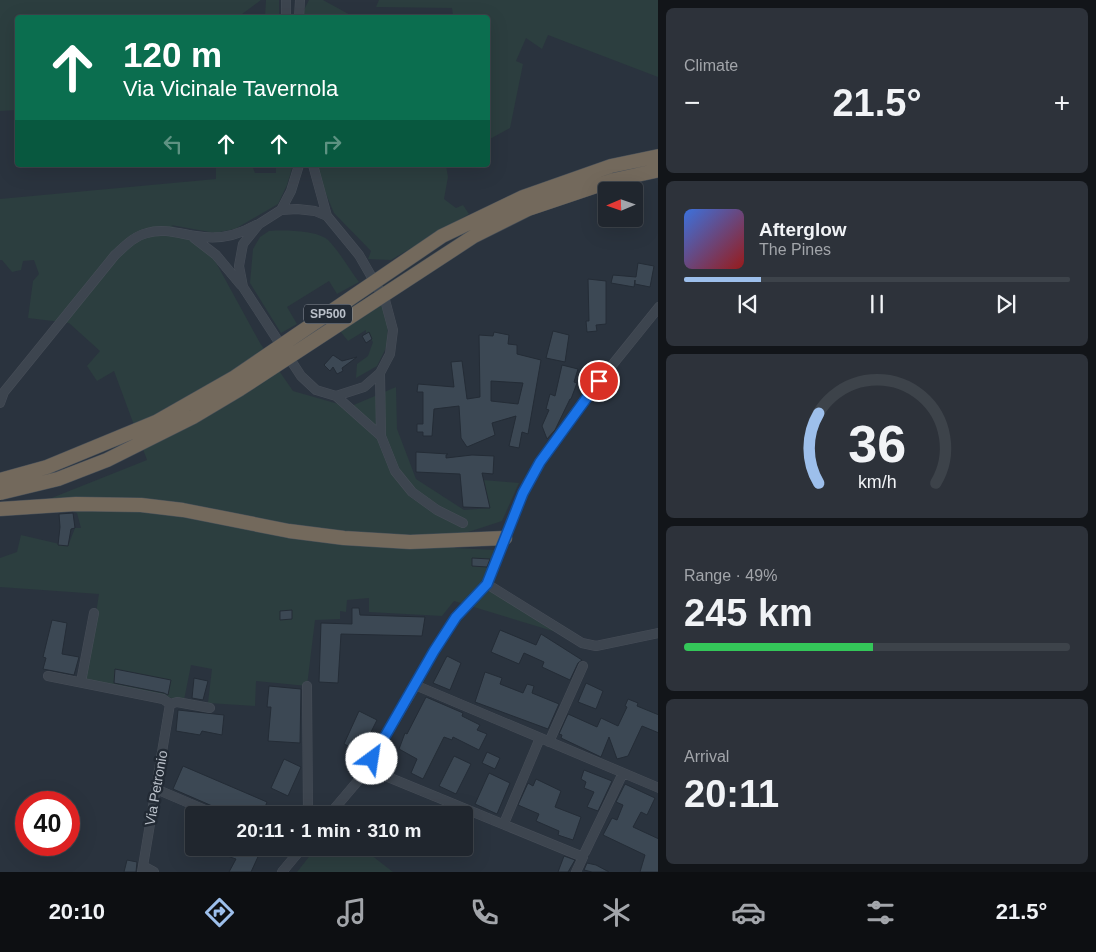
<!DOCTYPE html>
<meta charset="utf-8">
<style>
:root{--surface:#20262e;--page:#2d323a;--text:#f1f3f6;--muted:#a2a5aa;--line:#3d434a;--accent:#9dbfeb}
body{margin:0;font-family:Helvetica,sans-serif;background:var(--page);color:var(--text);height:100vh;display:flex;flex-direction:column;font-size:19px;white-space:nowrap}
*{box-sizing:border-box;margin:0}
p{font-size:16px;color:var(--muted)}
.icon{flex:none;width:28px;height:28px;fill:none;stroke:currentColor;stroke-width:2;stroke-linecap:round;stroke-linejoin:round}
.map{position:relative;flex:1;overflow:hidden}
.details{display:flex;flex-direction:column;gap:8px;padding:8px;background:#121519;width:438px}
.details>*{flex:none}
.guide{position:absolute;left:15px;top:15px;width:475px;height:152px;border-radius:5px;box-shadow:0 5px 20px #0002,0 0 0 1px var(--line);background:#0b6e4f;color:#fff;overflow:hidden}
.needle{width:32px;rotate:268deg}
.buttons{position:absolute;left:598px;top:182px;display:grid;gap:10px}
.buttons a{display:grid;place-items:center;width:45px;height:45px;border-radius:5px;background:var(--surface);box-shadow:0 5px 20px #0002,0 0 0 1px var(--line);font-size:25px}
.speed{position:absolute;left:15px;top:791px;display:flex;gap:10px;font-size:25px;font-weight:700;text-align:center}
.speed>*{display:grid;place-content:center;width:65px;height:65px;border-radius:50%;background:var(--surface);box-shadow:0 5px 20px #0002,0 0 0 1px var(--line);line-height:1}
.speed .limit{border:8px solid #d22;background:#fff;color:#111}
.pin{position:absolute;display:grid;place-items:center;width:42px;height:42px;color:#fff;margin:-21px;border:2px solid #fff;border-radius:50%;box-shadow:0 1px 5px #0007}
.me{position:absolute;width:55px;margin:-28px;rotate:31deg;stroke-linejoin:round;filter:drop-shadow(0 0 4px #0008)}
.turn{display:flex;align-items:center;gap:18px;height:105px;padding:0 25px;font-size:22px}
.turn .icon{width:65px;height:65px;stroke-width:2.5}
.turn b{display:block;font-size:35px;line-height:42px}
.lanes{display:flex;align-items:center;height:48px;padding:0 25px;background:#0003;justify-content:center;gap:25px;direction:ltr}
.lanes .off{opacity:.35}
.big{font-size:38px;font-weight:600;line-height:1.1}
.details .tile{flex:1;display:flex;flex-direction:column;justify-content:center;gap:8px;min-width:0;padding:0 18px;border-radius:8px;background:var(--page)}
.details .dial{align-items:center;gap:0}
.dial svg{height:130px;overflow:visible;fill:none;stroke:var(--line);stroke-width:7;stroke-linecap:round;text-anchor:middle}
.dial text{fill:var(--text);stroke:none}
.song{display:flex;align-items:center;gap:15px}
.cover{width:60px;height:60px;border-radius:8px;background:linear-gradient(135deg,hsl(220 70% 55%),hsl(0 70% 35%))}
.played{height:5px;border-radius:2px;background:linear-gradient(90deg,var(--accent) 20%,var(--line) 20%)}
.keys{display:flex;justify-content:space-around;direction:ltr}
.heat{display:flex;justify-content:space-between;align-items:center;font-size:28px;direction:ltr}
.charge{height:8px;border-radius:4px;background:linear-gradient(90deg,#34c759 49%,var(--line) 0)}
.trip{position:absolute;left:185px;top:806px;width:288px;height:50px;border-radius:5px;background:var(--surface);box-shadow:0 5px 20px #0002,0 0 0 1px var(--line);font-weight:600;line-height:50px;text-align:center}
.tab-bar{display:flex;height:80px;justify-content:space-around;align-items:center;background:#0d0f12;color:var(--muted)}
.tab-bar .icon{width:35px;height:35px}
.tab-bar .selected{color:var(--accent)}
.tab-bar b{font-size:22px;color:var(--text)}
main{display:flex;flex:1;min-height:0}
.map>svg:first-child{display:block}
.green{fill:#2c3e3f}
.building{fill:#3c4854;stroke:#242c36;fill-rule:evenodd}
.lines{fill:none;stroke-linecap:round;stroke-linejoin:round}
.minor-casing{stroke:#474e58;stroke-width:10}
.highway-casing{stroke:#485059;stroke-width:15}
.minor{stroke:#3d454f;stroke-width:9}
.highway{stroke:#73695c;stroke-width:14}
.highway-bridge-casing{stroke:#485059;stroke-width:15;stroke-linecap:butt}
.highway-bridge{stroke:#73695c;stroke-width:14}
.route-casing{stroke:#114b97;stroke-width:12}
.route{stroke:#1a73e8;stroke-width:9}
.labels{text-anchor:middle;stroke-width:5;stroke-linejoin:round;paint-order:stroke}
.shield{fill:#222a34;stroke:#8c939c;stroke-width:1}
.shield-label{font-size:12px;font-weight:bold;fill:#bac0c9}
.street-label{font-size:14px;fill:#bac0c9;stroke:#222a34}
</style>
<main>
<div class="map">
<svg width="659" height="872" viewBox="0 0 659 872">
<rect width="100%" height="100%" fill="#2a333e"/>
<path class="green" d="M0,0H261L238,17L18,18L17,110L0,111Z
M266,0H279V17H265Z
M309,0H323L354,17H304V10Z
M379,0H658V77L548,35L542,49L526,38L516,61L523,64L510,128L488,140V18L453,16L452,8L376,7Z
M216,165H252L255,173H276V165H293L287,185L278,204L235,229L215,233L171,225L208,248L260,343L293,391L349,407L396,387L397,429L416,479L464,510L490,508L483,480L519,483L502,521L453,537L455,548L495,550L485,578L556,632L454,601L442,616L369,612V598L347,600L346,612L340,611V619L315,620L307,686L256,681L255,706L208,703L212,669L191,665L184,700L85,683L99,594L0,587V558L17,552L21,535L68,546L75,528H81L77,513L44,501L147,460L114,371L97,381L87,366L100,351L69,323L28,318L33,281L39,274L34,260L23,261L21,270L12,272L2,260H0V199L216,179Z
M317,165H446L448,177L444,199L456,208L463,205L469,214L391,260L368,259L371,251L334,213L321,182Z
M269,231C284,230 316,230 328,240C339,251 349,269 359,282L337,294L329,281L287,307L297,324L281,333L250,283L253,249L260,237Z
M381,303L388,322L387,346L377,366L356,378L357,364L368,356L373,342L366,334V330L348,341L340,331Z
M316,848H362L393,872H297Z"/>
<path class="building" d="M638,263L654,266L650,287L635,284V280L634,287L611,283L613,275L636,277Z
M588,279L606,281V324L596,325L597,331L587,332L586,321H589Z
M553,331L569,335L565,362L546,358Z
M369,332L372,339L366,343L362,336Z
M494,332L509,335L508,344L517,345V354L541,360L528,434L522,432L519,448L509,446L516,416L492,423L495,435L467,447L461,438L459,406L434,409L432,436H423V432H417V424H423V392H417L418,384L454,387L451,362L462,361L467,399L480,397L479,335L493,336ZM491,381L523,383L518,404L491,401Z
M333,355L342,361L357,357L342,368L343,371L337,374L333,367L330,371L324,365Z
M562,365L578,369L574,382L577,383L571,399H570L555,430L547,439L542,426L549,410L546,409L550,394L555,396Z
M416,452L448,454L446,455V458L472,455L494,456L493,474L482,473L490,508L463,507L460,474L416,472Z
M73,513L75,528L71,529L68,546L58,545L60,527L59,514Z
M472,558L490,559L487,567L472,566Z
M352,608H359L360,615L425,617L422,636L341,634L338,683L319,682L321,623L352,624Z
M292,610V619L280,620V611Z
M52,620L67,623L62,654L79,657L74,675L43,669L46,658L43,657Z
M500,630L536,645L541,634L582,660L578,663L570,680L542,667L544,662L524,653L519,664L491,652Z
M447,656L461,663L450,690L433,683Z
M115,669L171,680L168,695L164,693L114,683Z
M485,672L502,678L500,684L523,693L527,684L534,686L532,693L559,704L548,729L475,702Z
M194,678L208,681L203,700L192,698Z
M586,683L603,691L596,709L578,702Z
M269,686L301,689L300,743L268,741L271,707H267Z
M426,697L463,713L462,716L480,725L477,730L487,734L479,750L453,737L452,740L444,737L423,779L411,773L417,759L399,749L405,733L407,734Z
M628,699L638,703L637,706L659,715V733L642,726L628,756L617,759L609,737L601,757L561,738L562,735L559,734L568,714L597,727L601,718L618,726L627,707L625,706Z
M178,710L224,715L222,735L202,731L200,735L176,731Z
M359,711L377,720L361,752L344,744Z
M487,752L500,758L495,769L482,763Z
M454,756L471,764L456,794L439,786Z
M284,759L301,767L288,796L271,788Z
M183,766L267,802L262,815H233L173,789Z
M584,770L612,781L598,811L587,807L594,792L584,788L586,782L581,779Z
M489,773L510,783L497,814L475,804Z
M536,779L561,791L555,807L581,817L573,840L558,835L559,831L536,821L539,814L518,805L528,783L533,786Z
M625,784L655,798L647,815L641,812L633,827L659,839V872H640L645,855L603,835L612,818L617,820L623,805L616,802Z
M229,848H262L251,872H229L236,859L224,855Z
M564,856L575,860L568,872H558Z
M127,860L137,862L136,872H124Z
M587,863L596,865L609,872H592L584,870Z"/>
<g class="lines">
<g class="minor-casing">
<path id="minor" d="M286,18V0
M299,18L300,0
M313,165L327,216L359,255L385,300L393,330L390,354L380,373L364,387L336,396L316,390L301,376L243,287L239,266L243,244L259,224L281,210L297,209L315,211L327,216
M281,210L291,191L299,165
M194,238L216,255L241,285
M380,373L381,436L395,471L412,492L437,510L463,523
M336,396L381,436
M0,403L4,392L115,255C125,246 134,236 147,233C166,227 185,236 204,237C222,239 240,234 256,225
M487,584L582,643L596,646L659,633
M48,676L163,699L170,704L142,872
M81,682L94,613
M415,685L659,788
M307,686L308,815
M170,704L177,702L210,708
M549,742L583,666
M366,768L583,857L576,872
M156,789L217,815
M329,815L362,776L413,690L434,651L456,617L487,584L523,493L540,462L588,395L659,307
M505,821L540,738
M585,852L623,773
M143,866L154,872
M282,872L302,848"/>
</g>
<g class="highway-casing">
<path id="highway" d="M0,509L76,504L141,505L183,510L289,531L344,538L410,542L505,538"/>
</g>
<use href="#minor" class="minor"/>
<use href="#highway" class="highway"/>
<g class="highway-bridge-casing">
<path id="highway-bridge" d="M0,480L47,467L156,422L235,377L442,236L523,197L611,166L659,156
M0,493L58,479L107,460L193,417L240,389L474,236L528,209L614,180L659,170"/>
</g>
<use href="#highway-bridge" class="highway-bridge"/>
</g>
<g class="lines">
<g class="route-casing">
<path id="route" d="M372,759L434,651L456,617L487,584L523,493L540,462L599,381"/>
</g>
<use href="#route" class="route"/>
</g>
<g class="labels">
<rect class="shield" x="304" y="304.5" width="48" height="19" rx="4"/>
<g class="shield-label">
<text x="328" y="318">SP500</text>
</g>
<g class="street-label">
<text transform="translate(156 788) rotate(-80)" y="5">Via Petronio</text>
</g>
</g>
</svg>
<div class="buttons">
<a><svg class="needle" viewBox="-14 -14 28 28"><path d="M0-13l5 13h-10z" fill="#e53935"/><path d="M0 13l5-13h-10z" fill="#a2a5aa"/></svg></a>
</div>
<div class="speed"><div class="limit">40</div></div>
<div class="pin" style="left:599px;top:381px;background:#d93025"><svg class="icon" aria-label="arrive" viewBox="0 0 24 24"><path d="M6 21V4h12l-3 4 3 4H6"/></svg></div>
<svg class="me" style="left:372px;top:759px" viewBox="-20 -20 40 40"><circle r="19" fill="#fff"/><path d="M0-13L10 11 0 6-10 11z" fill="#1a73e8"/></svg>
<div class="trip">20:11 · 1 min · 310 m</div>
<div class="guide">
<div class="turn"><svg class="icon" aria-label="ahead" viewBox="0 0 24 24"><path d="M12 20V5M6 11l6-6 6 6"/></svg><div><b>120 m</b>Via Vicinale Tavernola</div></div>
<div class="lanes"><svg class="icon off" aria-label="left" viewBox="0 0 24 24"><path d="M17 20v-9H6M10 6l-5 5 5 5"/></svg><svg class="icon" aria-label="ahead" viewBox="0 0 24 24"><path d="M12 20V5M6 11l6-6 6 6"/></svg><svg class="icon" aria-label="ahead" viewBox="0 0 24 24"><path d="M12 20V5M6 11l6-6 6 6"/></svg><svg class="icon off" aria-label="right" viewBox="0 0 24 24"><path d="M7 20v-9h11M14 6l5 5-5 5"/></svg></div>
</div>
</div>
<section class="details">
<div class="tile"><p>Climate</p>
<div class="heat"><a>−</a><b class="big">21.5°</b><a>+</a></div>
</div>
<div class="tile">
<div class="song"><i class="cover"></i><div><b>Afterglow</b><p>The Pines</p></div></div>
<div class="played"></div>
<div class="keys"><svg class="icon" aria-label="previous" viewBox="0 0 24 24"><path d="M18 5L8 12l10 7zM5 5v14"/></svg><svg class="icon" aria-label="pause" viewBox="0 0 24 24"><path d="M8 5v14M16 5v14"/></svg><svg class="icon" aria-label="next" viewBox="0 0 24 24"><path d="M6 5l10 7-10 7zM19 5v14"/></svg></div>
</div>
<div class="tile dial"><svg viewBox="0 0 100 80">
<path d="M14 69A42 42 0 1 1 86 69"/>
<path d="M14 69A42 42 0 0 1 14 26" stroke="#9dbfeb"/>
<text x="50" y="56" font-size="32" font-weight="700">36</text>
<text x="50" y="72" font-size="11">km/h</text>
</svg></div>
<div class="tile"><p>Range · 49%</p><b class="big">245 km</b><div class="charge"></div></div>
<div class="tile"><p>Arrival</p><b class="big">20:11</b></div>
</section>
</main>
<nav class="tab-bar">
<b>20:10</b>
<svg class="icon selected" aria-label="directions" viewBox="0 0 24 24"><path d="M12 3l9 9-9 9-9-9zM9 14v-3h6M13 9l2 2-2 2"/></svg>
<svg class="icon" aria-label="music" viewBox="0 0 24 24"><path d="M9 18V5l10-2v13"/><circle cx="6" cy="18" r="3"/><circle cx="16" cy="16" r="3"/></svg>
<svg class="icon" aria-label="phone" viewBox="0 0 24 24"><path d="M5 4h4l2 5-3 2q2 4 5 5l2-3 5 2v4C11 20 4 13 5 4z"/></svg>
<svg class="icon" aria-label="climate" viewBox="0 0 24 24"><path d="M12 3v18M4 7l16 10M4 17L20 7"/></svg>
<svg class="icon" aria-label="car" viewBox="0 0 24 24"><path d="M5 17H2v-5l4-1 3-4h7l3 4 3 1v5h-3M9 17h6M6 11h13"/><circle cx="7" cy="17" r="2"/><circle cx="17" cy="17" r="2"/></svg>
<svg class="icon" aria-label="filters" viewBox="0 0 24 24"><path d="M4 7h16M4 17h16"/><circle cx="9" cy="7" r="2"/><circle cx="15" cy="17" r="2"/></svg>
<b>21.5°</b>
</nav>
